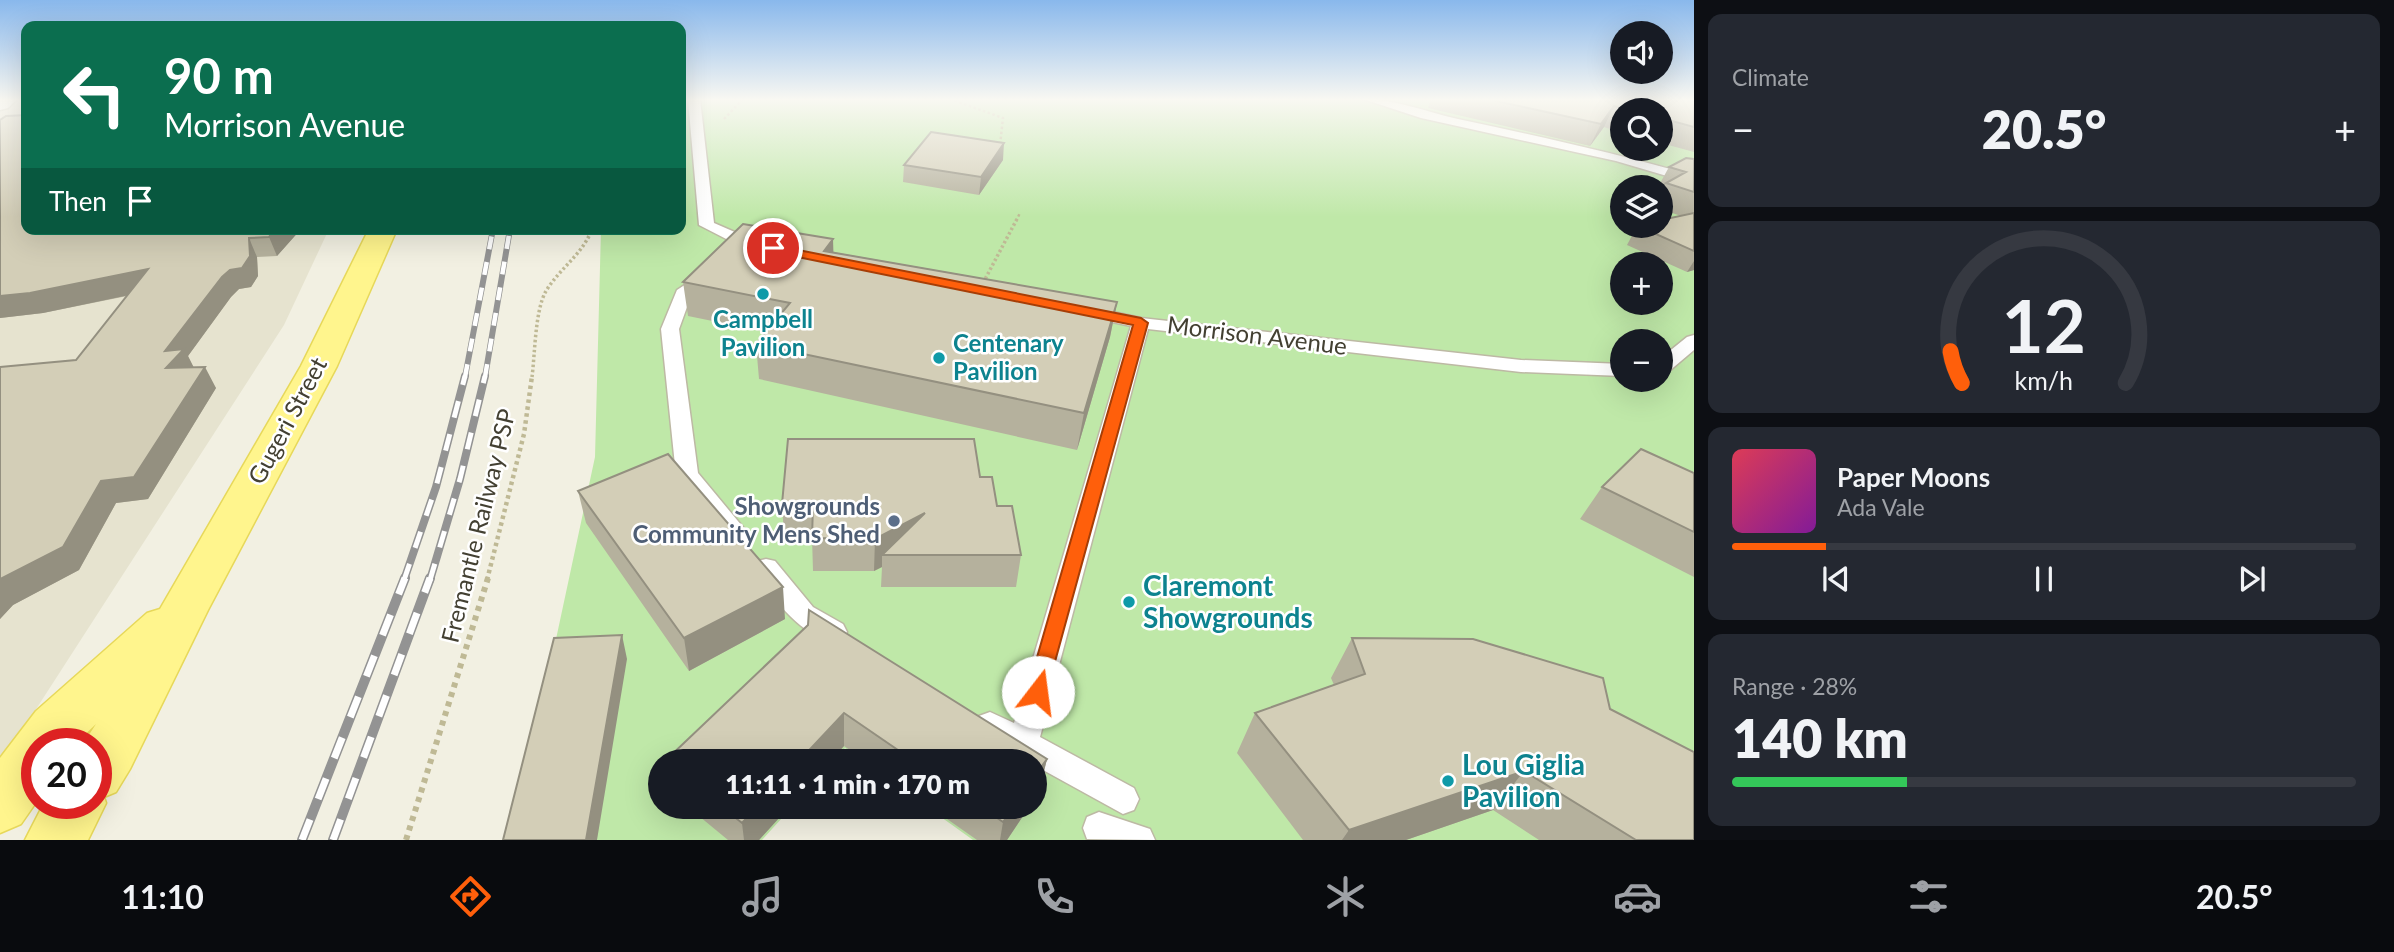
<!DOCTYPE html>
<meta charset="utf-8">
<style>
:root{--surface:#171b24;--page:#242831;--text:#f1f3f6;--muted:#9ea1a6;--line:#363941;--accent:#ff5f0b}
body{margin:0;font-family:Lato,sans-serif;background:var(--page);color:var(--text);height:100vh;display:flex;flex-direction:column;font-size:26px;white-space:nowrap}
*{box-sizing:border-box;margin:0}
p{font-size:23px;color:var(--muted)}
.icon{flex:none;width:38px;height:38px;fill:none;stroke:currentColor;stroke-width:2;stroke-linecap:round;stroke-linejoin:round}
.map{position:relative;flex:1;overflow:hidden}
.side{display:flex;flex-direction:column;gap:14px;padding:14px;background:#0d0f14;width:700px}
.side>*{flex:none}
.banner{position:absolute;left:21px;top:21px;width:665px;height:214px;border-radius:14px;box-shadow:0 7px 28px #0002;background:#0b6e4f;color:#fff;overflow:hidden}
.buttons{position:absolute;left:1610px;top:21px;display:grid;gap:14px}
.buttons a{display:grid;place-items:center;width:63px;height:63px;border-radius:50%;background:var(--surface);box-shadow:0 7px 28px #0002;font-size:35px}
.speed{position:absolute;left:21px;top:728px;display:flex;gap:14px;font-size:35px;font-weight:700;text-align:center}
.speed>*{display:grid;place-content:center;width:91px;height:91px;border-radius:50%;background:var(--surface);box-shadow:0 7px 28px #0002;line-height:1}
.speed .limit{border:10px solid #d22;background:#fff;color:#111}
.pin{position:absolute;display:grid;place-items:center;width:60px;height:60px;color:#fff;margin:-30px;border:4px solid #fff;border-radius:50%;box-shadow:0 2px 7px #0007}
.me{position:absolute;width:77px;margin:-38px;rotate:15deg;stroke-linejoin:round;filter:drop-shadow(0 0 5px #0008)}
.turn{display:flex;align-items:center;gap:24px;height:147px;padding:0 28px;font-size:32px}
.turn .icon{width:91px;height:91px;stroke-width:2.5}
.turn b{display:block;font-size:49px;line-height:60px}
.then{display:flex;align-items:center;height:66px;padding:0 28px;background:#0003;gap:14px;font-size:26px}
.big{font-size:52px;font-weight:800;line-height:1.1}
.side .widget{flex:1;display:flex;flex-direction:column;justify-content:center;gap:10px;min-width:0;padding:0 24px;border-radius:14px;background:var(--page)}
.side .dial{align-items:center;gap:0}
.dial svg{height:182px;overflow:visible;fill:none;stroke:var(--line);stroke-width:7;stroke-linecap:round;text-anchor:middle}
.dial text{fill:var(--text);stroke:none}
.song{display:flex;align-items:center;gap:21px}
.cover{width:84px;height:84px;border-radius:10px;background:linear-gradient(135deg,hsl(350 70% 55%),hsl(290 70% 35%))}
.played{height:7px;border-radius:4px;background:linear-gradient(90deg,var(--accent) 15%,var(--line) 15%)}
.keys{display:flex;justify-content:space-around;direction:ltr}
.heat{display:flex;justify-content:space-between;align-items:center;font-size:38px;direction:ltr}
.charge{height:10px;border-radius:5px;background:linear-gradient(90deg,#34c759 28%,var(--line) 0)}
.trip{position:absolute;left:648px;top:749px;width:399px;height:70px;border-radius:35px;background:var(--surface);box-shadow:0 7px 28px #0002;font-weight:800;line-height:70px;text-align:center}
.tabs{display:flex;height:112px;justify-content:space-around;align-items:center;background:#090b0e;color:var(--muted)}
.tabs .icon{width:49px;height:49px}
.tabs .on{color:var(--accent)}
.tabs b{font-size:32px;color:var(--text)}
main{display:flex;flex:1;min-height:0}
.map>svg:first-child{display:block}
.residential{fill:#e6e3cf}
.green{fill:#bfe8a8;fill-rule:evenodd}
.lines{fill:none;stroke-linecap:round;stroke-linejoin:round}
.lane-casing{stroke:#bdb9a4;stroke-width:3}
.street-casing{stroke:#bdb9a4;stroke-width:3}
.primary-casing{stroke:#e7d85a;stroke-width:3}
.path-far3{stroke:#bfb995;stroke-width:2.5;stroke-dasharray:2.5 2.5;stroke-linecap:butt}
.path-far2{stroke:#bfb995;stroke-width:3.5;stroke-dasharray:2.5 2.5;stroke-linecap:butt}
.path-far1{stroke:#bfb995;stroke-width:4.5;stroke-dasharray:3.5 3.5;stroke-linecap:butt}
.path{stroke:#bfb995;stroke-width:6;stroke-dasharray:5 5;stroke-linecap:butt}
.lane{fill:#fff;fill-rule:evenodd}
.street{fill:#fff;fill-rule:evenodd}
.primary{fill:#fff58d;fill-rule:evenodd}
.rail-far2-casing{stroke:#939393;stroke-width:6}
.rail-far1-casing{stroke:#939393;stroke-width:8}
.rail-casing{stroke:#939393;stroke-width:10}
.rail-far2{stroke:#fff;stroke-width:4.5;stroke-dasharray:13;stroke-linecap:butt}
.rail-far1{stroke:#fff;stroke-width:5;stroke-dasharray:17;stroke-linecap:butt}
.rail{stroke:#fff;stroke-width:7;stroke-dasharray:22;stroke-linecap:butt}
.wall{fill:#b5b19d}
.shaded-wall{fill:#949080}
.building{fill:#d3ceb7;stroke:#949080;stroke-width:2}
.route{fill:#ff5f0b;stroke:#a63e07;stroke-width:2}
.culture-dot{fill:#0f9aa8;stroke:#fff;stroke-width:2.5}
.service-dot{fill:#5c6f8a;stroke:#fff;stroke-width:2.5}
.labels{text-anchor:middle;stroke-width:5;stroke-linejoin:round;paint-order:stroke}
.culture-label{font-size:24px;font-weight:bold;fill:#0d838f;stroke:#fff}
.street-label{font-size:24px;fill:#434032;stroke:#fff}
.service-label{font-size:24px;font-weight:bold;fill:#4e5e75;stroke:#fff;text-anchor:end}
.near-culture-label{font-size:28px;font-weight:bold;fill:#0d838f;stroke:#fff;text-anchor:start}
</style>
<main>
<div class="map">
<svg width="1694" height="840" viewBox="0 0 1694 840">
<rect width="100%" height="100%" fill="#f2f0e2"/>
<path class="residential" d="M0,99H26V229H329L284,325L0,765Z"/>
<path class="green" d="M681,99H1694V840H973L927,807H1034V761H863L845,748L832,761H660V807H792L762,840H513L595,457L601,229H681ZM1622,110H1661V149H1622ZM1622,187H1661V226H1622ZM1622,264H1661V303H1622ZM1622,341H1661V380H1622Z"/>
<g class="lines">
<g class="lane-casing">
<path id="lane" d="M688,99H700L714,223L753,240L755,243L746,252H734L732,249L736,244L699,225Z
M1363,99C1395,99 1427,112 1458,119C1537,136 1616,153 1694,176V184L1616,161L1421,118Z
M706,271L714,276L691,296L679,329L698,473L752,538L749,544L740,547L731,544L676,475L661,329L677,290Z
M1085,306L1141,318L1521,360L1622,364V376L1521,372L1148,329L1040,737L1134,788L1139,799L1134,810L1123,814L1034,765V761H1027L979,734L975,725L979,716L990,712L1014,723L1131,326L1079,315L1076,311L1079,307Z
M1694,335V350L1668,372L1661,374V358L1687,337Z
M766,559L775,561L813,607L843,624L847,632L843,640C811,650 767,593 753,568L757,561Z
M1099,812L1150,829L1155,840L1087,839L1083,828L1087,817Z"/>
</g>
<g class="street-casing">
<path id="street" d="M0,99H17L8,108L0,110Z"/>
</g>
<g class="primary-casing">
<path id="primary" d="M369,229H397L337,366L208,610L130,769L116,792L104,797L106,803L88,840H25L44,803H96V744H83L96,724L75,744H37V801L21,824L0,833V758L36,711L147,613L160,609L301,366Z"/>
</g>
<path class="path-far3" d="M950,99L1003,118L1000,145
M724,119L743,99
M1016,221L1020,213"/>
<path class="path-far2" d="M983,283L1017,219
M532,377C535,354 535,310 546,291C560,268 583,254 592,229"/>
<path class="path-far1" d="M487,580L524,434L532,376"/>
<path class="path" d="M406,840L488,578"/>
<use href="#lane" class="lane"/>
<use href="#street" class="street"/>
<use href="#primary" class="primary"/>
<g class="rail-far2-casing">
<path id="rail-far2" d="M465,377L493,229
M485,377L510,229"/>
</g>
<g class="rail-far1-casing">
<path id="rail-far1" d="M404,580L436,487L465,376
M430,580L460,479L485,376"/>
</g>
<g class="rail-casing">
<path id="rail" d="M302,840L405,578
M333,840L430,578"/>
</g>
<use href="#rail-far2" class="rail-far2"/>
<use href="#rail-far1" class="rail-far1"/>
<use href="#rail" class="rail"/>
</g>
<path class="wall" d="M1431,99H1694V152L1661,143V110H1622V133L1604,127L1590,146L1428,108Z
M0,120L26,229H301L277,256L257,257L258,276L251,287L239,289L231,297L188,356L194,368L216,388L148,499L116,503L79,570L13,605L0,619V367L76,360L127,296L43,313L0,318Z
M1694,159V270L1687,272L1627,245L1637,226L1681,216L1661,209V187H1658L1669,167Z
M1003,160L979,195L903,182L904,165Z
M833,252L1117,302L1110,337L1077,450L759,379L756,344L766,332L688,316L683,282Z
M1694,473V577L1580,519L1602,487Z
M980,477L997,506L1021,555L1016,587H881L882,567L874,571H813L812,537L784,536L782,504Z
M578,491L785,619L689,671L586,523Z
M809,610L1047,759L1039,791L1034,799V761H866L844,746L830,761H665L808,625Z
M1352,638L1610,709L1694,840H1539L1493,810L1406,840H1303L1237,753L1255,713L1334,685L1331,678Z
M688,807H789L759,840H728Z
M930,807H1029L1007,840H977Z"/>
<path class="shaded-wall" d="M1614,106L1604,127L1590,146L1601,124Z
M1004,143L1003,160L979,195L981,177Z
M276,229H301L277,256L269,237Z
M249,238L257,257L258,276L251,287L239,289L231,297L188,356L195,370L166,368L165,351L222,277Z
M833,239L834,271L824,251Z
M1694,261V270L1687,272Z
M148,269L158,289L43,313L0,318V296Z
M1117,302L1110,337L1077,450L1084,413Z
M205,367L216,388L148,499L116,503L79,570L13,605L0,619V579L101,481Z
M925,513L882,555V567L874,571L875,539Z
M783,587L785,619L689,671L684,638Z
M622,635L627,659L597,840H586Z
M844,713V746L830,761H799Z
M1047,759L1039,791L1034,799V777Z
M1524,771L1493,810L1406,840H1342L1349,830Z
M757,807H789L759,840H744L742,823Z
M1014,807H1029L1007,840H1000L1003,822Z"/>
<path class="building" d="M1487,99H1694V127L1661,118V110H1630L1614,106L1601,124Z
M26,115V229H276L269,237L249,238L250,256L242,268L230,270L222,277L165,351L184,349L166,368L205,367L134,477L101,481L63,547L0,579V367L76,360L148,269L30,293L0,296V120L6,116Z
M931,132L1004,143L981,177L904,165Z
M1686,158L1694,159V192L1666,183L1686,172L1669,167Z
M1694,213V251L1638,226H1661V220Z
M743,224L833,239L824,251L1117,302L1084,413L756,344L790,303L683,282Z
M788,439H974L980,477H992L997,506H1012L1021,555H882L925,513L875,539L812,538L813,505L782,504Z
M1641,449L1694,473V532L1602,487Z
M668,454L783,587L684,638L578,491Z
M809,610L1047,759L1034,777V761H914L844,713L799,761H665L808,625Z
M622,635L586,840H503L554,638Z
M1352,638L1473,639L1603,678L1610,709L1694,752V840H1636L1524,771L1349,830L1255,713L1365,674Z
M722,807H757L742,823Z
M981,807H1014L1003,822Z"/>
<linearGradient id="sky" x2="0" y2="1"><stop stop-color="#89b8ec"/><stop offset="0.46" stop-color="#f9f8f2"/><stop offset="1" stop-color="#f9f8f2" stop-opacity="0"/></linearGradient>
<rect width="1694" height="217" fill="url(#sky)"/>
<path class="route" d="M773,245L1141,318L1148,323L1045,698L1038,701L1030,698L1027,692L1133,325L768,251L767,248Z"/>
<g class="culture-dot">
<circle cx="763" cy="294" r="7"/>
<circle cx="939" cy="358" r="7"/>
<circle cx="1129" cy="602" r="7"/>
<circle cx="1448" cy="781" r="7"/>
</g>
<circle class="service-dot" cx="894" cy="521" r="7"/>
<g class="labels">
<g class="culture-label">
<text x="763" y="328">Campbell<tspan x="763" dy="28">Pavilion</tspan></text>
<text x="953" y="352" text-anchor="start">Centenary<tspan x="953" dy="28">Pavilion</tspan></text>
</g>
<g class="street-label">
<text transform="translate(1257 336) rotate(7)" y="8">Morrison Avenue</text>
<text transform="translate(288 421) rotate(-62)" y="8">Gugeri Street</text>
<text transform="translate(479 526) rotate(-76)" y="8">Fremantle Railway PSP</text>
</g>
<g class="service-label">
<text x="880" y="515">Showgrounds<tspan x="880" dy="28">Community Mens Shed</tspan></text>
</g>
<g class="near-culture-label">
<text x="1143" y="596">Claremont<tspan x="1143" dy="32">Showgrounds</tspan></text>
<text x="1462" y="775">Lou Giglia<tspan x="1462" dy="32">Pavilion</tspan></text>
</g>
</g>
</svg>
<div class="buttons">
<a><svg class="icon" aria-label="sound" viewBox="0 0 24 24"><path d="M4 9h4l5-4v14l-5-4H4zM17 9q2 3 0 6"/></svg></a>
<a><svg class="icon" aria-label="search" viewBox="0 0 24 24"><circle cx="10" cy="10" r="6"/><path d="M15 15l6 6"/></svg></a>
<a><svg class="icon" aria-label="layers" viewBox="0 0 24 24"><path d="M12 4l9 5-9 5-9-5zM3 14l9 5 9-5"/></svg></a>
<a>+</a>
<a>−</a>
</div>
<div class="speed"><div class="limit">20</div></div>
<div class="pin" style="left:773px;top:248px;background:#d93025"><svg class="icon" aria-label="arrive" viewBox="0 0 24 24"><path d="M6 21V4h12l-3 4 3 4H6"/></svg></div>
<svg class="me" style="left:1038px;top:692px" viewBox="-20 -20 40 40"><circle r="19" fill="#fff"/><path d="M0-13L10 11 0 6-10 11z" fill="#ff5f0b"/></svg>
<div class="trip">11:11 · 1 min · 170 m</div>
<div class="banner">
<div class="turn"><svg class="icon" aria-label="left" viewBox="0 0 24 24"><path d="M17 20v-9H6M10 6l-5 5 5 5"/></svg><div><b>90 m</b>Morrison Avenue</div></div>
<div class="then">Then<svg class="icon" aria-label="arrive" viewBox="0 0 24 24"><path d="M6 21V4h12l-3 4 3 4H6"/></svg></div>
</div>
</div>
<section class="side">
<div class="widget"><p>Climate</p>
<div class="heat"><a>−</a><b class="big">20.5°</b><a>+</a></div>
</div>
<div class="widget dial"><svg viewBox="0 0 100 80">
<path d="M14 69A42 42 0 1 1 86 69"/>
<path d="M14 69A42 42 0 0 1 9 55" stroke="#ff5f0b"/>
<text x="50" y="56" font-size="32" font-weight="700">12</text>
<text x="50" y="72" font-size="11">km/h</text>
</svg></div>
<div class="widget">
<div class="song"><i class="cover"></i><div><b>Paper Moons</b><p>Ada Vale</p></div></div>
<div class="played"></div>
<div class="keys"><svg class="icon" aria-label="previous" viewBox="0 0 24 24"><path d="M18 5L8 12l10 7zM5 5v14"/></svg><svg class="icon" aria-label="pause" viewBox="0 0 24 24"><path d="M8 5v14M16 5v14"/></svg><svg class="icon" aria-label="next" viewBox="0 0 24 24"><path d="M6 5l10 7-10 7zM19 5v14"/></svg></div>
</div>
<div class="widget"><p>Range · 28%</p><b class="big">140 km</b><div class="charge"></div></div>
</section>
</main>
<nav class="tabs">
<b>11:10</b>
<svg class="icon on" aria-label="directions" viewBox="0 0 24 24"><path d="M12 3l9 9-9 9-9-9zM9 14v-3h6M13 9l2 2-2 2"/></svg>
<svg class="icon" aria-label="music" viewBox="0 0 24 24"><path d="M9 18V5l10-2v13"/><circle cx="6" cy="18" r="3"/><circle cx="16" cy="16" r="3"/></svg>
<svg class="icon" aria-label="phone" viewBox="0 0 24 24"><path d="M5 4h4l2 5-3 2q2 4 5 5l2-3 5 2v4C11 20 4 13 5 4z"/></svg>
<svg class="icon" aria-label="climate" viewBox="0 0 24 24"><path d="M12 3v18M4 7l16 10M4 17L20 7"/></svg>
<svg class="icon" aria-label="car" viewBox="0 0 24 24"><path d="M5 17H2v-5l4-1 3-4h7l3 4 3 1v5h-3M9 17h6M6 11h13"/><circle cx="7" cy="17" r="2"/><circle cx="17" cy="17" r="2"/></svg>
<svg class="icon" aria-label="filters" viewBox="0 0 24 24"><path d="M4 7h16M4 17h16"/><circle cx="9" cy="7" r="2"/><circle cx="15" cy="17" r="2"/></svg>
<b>20.5°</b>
</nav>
